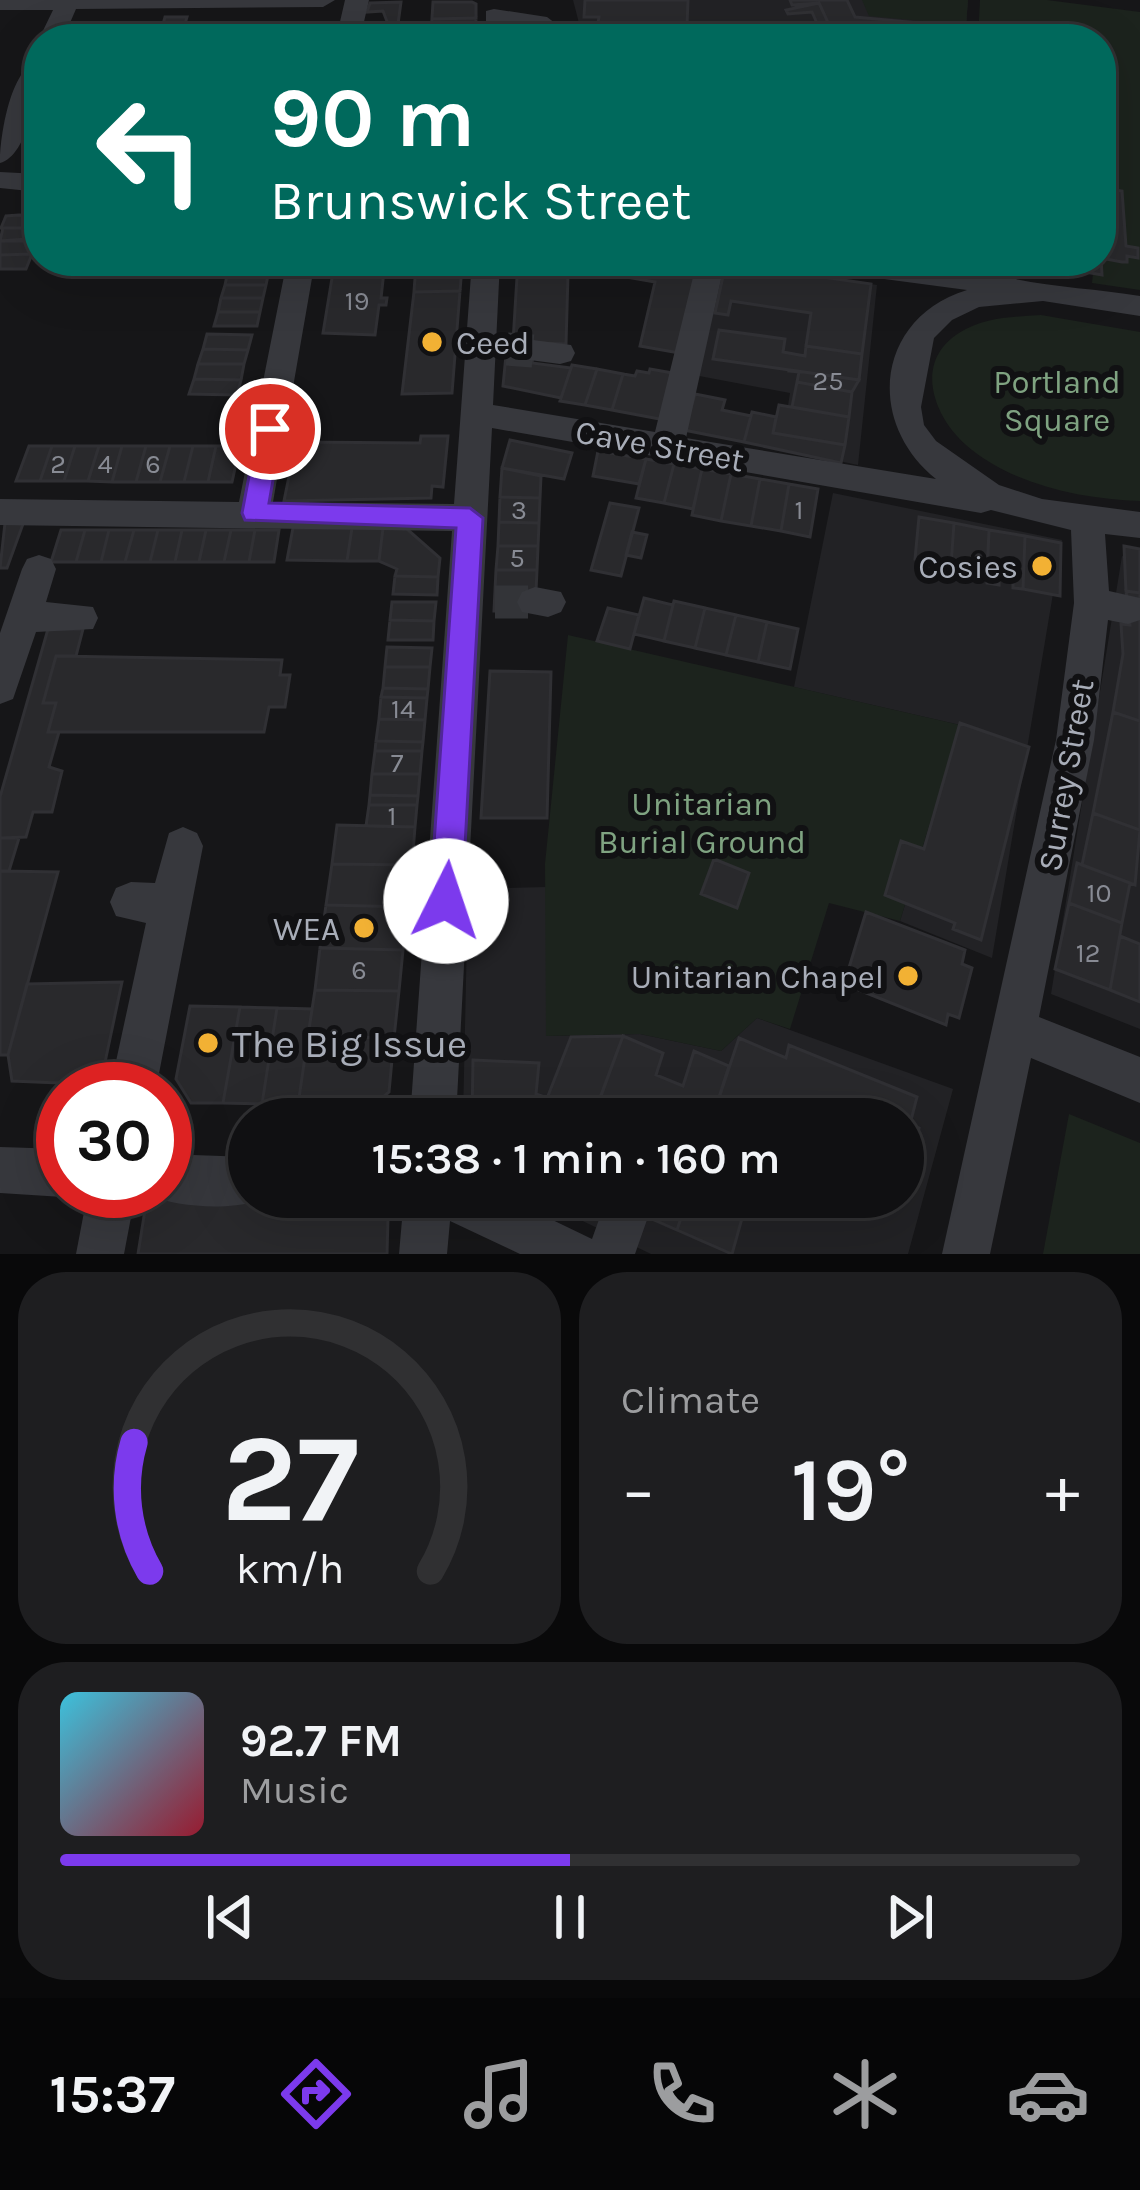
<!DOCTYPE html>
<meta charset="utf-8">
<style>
:root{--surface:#101012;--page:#1e1e20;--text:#f1f3f6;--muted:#9c9d9f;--line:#303032;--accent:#7c3aed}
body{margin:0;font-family:Karla,sans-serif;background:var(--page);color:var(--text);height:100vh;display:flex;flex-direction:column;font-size:45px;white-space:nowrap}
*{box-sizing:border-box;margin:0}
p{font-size:39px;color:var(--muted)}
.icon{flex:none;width:66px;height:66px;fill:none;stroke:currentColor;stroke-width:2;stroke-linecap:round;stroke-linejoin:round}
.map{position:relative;height:1254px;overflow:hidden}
.drawer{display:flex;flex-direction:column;gap:18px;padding:18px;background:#09090a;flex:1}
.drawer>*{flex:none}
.top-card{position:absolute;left:24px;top:24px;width:1092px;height:252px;border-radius:48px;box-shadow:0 12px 48px #0002,0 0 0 3px var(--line);background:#00695c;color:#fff;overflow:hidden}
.speed{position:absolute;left:36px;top:1062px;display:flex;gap:24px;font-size:60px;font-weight:700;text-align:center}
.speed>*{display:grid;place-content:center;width:156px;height:156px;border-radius:50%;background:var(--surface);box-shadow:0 12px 48px #0002,0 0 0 3px var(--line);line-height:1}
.speed .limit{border:18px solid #d22;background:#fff;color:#111}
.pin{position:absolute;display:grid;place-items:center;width:102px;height:102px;color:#fff;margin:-51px;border:6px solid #fff;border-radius:50%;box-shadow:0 3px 12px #0007}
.me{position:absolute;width:132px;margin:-66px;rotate:4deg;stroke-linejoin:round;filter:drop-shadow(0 0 9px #0008)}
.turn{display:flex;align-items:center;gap:42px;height:252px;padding:0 48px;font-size:54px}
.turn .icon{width:156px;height:156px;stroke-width:2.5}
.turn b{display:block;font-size:84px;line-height:102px}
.big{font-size:90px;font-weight:600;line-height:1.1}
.drawer .tile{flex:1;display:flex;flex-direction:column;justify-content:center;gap:18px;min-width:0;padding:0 42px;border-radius:48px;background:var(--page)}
.drawer .dial{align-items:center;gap:0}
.dial svg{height:312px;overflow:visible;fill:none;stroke:var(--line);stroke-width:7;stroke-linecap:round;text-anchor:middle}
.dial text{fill:var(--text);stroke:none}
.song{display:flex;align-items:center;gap:36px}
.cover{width:144px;height:144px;border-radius:18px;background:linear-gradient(135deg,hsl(190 70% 55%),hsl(350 70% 35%))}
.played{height:12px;border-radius:6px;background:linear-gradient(90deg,var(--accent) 50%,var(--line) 50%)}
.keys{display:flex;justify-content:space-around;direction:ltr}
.heat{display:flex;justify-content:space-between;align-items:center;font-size:66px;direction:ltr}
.drawer .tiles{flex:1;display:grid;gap:18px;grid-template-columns:1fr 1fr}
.tile:last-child{grid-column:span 2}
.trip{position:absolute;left:228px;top:1098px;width:696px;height:120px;border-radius:60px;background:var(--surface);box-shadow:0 12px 48px #0002,0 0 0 3px var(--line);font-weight:600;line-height:120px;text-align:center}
.dock{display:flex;height:192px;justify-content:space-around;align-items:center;background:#060607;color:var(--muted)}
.dock .icon{width:84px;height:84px}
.dock .selected{color:var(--accent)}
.dock b{font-size:54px;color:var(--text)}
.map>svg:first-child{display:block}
.built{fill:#222225}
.green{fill:#1c231d}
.building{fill:#29292c;stroke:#303034;stroke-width:3}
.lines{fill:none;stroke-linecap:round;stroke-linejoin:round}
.minor-tunnel{stroke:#333438;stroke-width:33;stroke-dasharray:33 16;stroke-linecap:butt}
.minor{fill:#37383d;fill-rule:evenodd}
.route{fill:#7c3aed;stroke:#51269a;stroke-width:3}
.poi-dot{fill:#f2b134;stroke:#111113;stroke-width:4.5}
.labels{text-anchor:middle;stroke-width:12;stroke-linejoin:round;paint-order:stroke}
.number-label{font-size:27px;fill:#888b94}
.poi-label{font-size:33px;fill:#a8adb8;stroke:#111113;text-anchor:end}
.park-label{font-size:33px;fill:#7fa381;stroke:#111113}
.street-label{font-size:33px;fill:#a8adb8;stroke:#111113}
.near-poi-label{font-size:39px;fill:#a8adb8;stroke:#111113;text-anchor:start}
</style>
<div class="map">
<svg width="1140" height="1254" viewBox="0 0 1140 1254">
<rect width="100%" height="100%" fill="#161618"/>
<path class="built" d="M573,0H968L965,39L606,38L581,31Z
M720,261L877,285L858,465L781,449L790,393L694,375Z
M833,493L1062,540L992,958L900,921L960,725L794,687Z
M1122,556L1140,559V1029L1051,994Z
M546,887L547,1036L640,1034L721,1051L757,1018L953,1089L908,1254H651L533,1197H903V1119H463L468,889Z"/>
<path class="green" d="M862,0H968L965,39H923V21L869,16Z
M980,0H1047L1140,12V290L1092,283L1093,273L1102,274L1101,258L1121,262L1127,256L1138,257V248L1126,246L1122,191L1101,188V39H978Z
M1041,315L1140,332V501C1083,499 1018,486 972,450C935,422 911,363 959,333C984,317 1013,317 1041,315Z
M568,635L960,725L900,921L829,903L790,1029L757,1018L721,1051L640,1034L546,1036L545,864Z
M1069,1114L1140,1143V1254H1043Z"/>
<path class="building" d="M585,0H688L687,26L704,27V39L629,37V31L609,30L610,24L598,23L599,17H584Z
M790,0H847L855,17L920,23L919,39H883L831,29L819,3L792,5Z
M401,2L398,24H388L383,11L367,12L370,3Z
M433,2H472L476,4V18L432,19Z
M819,3L831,29L820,30L812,12L788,14L786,10Z
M165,17H187L182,34L160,35Z
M476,18L475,39H430L432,19Z
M1101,188L1122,191L1126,246L1138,248V258L1127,256V262H1122L1101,258L1102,275L1074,270L1075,261H1101Z
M19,215L39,216V228H1L6,216Z
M3,228H39V238L0,241Z
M0,241H38L32,254L0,255Z
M32,254L26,269H0V255Z
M518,261H707L685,354L640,346L655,282L586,270L582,277L568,274L566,344L513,342Z
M726,263L871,284L862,354L806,346L811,313L731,301L728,315L715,313Z
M416,264L462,267L460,291L414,292Z
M228,271H269L266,285H225Z
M384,271L381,298H387L386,305H379L375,335L323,333L333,272Z
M225,285H266L263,298H221Z
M460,291L452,393L402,394L414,292Z
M221,298H263L260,312H218Z
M218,312H260L257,326H214Z
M719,330L785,339L783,352L805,356L806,346L862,354L859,380L713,359Z
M207,334L252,335L248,350L203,349Z
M507,345H534L532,363L571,368L561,398L503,386Z
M203,349L248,350L244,364H198Z
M198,364H244L241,380L194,379Z
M572,365L597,369L585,405L560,401Z
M597,369L623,374L612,410L585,405Z
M650,369L678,374L665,420L612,410L623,374L635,376L637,371L649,373Z
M790,371L791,370L859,380L852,392L797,382L799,372Z
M194,379L241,380L237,395L189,394Z
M797,382L852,392L849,417L792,407Z
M695,394L725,400L722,410L751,416L744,442L684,430Z
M779,405L849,417L845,445L773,433Z
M752,412L776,417L773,433L845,445L841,463L744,442Z
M421,436H448L443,487L432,486L431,498L284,501L296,442L420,443Z
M510,440L572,453L564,479L502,468Z
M29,446H52L40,481H16Z
M52,446H75L64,481H40Z
M75,446H99L88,481H64Z
M99,446H122L112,482L88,481Z
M122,446H146L136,482H112Z
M146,446H170L160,482H136Z
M170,446H193L184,482H160Z
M193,446H216L208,482H184Z
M216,446H240L232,482H208Z
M598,451L646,459L639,484L593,476Z
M646,459L674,464L664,503L636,498Z
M674,464L702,469L693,509L664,503Z
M502,468L541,476L540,498L500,497Z
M702,469L731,474L721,521L692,515Z
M731,474L760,479L751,526L721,521Z
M760,479L789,484L781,531L751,526Z
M789,484L818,489L810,537L781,531Z
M500,497L540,498L539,523L499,522Z
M610,503L639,508L621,576L591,570Z
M919,517L954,523L951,566L915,559Z
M499,522L539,523L538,546H498Z
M5,523L23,524L7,568H0Z
M954,523L989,530L987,572L951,566Z
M293,528H352L347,561L287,560Z
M352,528H383L379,561H347Z
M383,528L407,529L440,558L438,577L395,576L397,569L379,561Z
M61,530H85L76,562H51Z
M85,530H109L101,562H76Z
M109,530H134L125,562H101Z
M134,530H158L150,562H125Z
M158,530H182L175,562H150Z
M182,530H206L199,562H175Z
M206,530H231L224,562H199Z
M231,530H255L249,562H224Z
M255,530H279L274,562H249Z
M989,530L1025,536L1023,589L1013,588V577L999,575V585L987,583Z
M632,532L647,535L641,558L626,555Z
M1025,536L1061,543L1060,596L1023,589Z
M498,546H538L537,570H496Z
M1124,546L1140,549V593L1126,591Z
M496,570H537L535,611H494Z
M395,576L438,577L437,595L393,594Z
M1126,591L1140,593V721L1113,712L1123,654L1121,624L1130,625Z
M644,598L673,605L664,641L634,634Z
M674,601L705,608L695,648L664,641Z
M392,602H436L434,621L390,620Z
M608,608L639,615L630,649L597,641Z
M705,608L736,615L726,655L695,648Z
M736,615L767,622L758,662L726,655Z
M390,620L434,621L433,640H388Z
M767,622L798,629L790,669L758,662Z
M48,629H83L76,656H56L43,703H56L48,732H59L49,767L62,771L52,812H33L26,837L0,838V797Z
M387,647L432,648L430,667H385Z
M56,656L282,660L280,675H290L285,707H269L264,732H48L56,703H43Z
M385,667H430L428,689L383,688Z
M490,671L551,672L547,818H481Z
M383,688L428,689L427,698L381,697Z
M381,697L427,698L425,720L379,719Z
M1113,712L1140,721V830L1093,813Z
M379,719L425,720L423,742L376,741Z
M960,723L1029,747L981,940L953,929L955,923L885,895L901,841L924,849Z
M376,741L423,742L422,751H375Z
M375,751H422L420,774H372Z
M372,774H420L418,796L370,795Z
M370,795L418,796L417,805H369Z
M369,805H417L415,827L366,826Z
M1093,813L1140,830L1135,885L1082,865Z
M337,825L415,827L412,865L332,864Z
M0,838H19L9,871H0Z
M714,859L749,873L737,908L701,894Z
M1077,863L1130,883L1122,923L1069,903Z
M332,864L412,865L408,907L326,905Z
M0,871L58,872L8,1055H0Z
M1069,903L1122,923L1110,990L1055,969Z
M326,905L408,907L403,950L320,948Z
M866,912L965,950L962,964L972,968L959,1018L948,1014L946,1025L844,984Z
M1120,936L1140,944V1002L1110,990Z
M320,948L403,950L399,991L315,990Z
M122,982L104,1067L84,1084L12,1081L8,1055L27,984Z
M315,990L399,991L394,1038L308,1036Z
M190,1006L240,1007L223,1103H191L176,1079Z
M240,1007L277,1008L262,1104L223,1103Z
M277,1008L312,1009L298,1105L262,1104Z
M308,1036L394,1038L389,1092L375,1104L298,1105Z
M623,1036L663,1053L656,1075L683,1086L694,1051L729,1066L712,1119H655L601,1096Z
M623,1036L592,1119H539L571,1037Z
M739,1038L786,1058L789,1045L917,1097L910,1124L919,1128L906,1184L903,1119H712Z
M473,1060L539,1063L536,1094L547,1098L539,1119H472Z
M601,1096L644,1114L642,1119H592Z
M148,1191L367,1197L366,1218H388L387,1254H138Z
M651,1197H688L677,1230L645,1216Z
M688,1197H748L732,1254L677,1230Z"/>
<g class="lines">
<path class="minor-tunnel" d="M507,349L533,351
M495,602H535"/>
<path class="minor" d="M0,0H335L323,7L76,9L63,39H39L53,10H0Z
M345,0H369L360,39H336Z
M494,9L547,17L576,39H548L532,28L486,21V11Z
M39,60C39,85 29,156 0,163C0,137 10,68 39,60Z
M0,172L39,174V192L0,188Z
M287,261H315L273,502L454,504L472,261H500L493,405L655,432L697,261H725L686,438L936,479C865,422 876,318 967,290L824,271L810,261H894L999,275C1041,287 1094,288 1140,296V316L1043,301L979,307L952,320L934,338L921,407L924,425L936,441L999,485L1042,499L1140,512V538L1105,534L1109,591L1140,598V620L1128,624L1108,620L1094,740L1039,1017L1140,1057V1103L1031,1058L990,1254H942L1056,740L1074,603L1071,530L991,510L981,513L492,428L456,1119H410L452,531L0,525V499L239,502Z
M533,340L571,345L575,353L571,361L560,364L522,359L518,351L522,343Z
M39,555L51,559L56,569L46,602L93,607L98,618L93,629L36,632L13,699L0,704V633L22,569L27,559Z
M535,587L561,592L566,602L561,612L548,617L522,612L517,602L522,592Z
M183,827L197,833L203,846L156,1089H110L146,923L116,916L110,902L116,888L131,882L155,883L169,833Z
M0,1147L63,1149V1191H76L63,1197L0,1193Z
M165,1154L249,1157V1197L266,1198C235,1211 179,1208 148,1195L147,1191H165Z
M88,1191H136L124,1254H76Z
M404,1197H505L592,1239L607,1197H655L635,1254H520L450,1221L447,1254H399Z"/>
</g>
<path class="route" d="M270,420L282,429L269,503L470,508L483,518L462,901L457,911L446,916L435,911L430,901L456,528L245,520L242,513L258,429Z"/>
<g class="poi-dot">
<circle cx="432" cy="342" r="12"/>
<circle cx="1042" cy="566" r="12"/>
<circle cx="364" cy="928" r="12"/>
<circle cx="908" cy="976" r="12"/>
<circle cx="208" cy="1043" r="12"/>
</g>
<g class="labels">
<g class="number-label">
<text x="357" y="310">19</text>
<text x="828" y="390">25</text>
<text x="58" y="473">2</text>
<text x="105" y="473">4</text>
<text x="153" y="473">6</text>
<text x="519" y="519">3</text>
<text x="799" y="519">1</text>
<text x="517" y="567">5</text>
<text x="403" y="718">14</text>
<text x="397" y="772">7</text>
<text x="392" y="825">1</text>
<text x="1099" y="902">10</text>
<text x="1088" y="962">12</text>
<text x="359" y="979">6</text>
</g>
<g class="poi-label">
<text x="456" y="354" text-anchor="start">Ceed</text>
<text x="1018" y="578">Cosies</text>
<text x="340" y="940">WEA</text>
<text x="884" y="988">Unitarian Chapel</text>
</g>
<g class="park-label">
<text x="1057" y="393">Portland<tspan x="1057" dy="38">Square</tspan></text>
<text x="702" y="815">Unitarian<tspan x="702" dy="38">Burial Ground</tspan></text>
</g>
<g class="street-label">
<text transform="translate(660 445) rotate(10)" y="12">Cave Street</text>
<text transform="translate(1065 775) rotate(-80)" y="12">Surrey Street</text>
</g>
<g class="near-poi-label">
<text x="232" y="1057">The Big Issue</text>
</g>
</g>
</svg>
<div class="speed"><div class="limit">30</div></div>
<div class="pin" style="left:270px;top:429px;background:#d93025"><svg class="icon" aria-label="arrive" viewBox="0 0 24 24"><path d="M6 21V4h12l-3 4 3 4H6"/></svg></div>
<svg class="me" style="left:446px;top:901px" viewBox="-20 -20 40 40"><circle r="19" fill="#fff"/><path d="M0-13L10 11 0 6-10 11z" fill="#7c3aed"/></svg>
<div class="trip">15:38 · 1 min · 160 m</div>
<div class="top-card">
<div class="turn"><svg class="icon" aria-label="left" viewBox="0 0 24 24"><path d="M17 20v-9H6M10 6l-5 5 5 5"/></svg><div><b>90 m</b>Brunswick Street</div></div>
</div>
</div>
<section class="drawer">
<div class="tiles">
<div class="tile dial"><svg viewBox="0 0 100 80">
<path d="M14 69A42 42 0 1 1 86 69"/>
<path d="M14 69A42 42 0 0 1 10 36" stroke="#7c3aed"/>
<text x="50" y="56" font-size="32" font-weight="700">27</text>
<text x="50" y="72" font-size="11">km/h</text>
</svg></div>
<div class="tile"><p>Climate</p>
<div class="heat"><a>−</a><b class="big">19°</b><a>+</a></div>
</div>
<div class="tile">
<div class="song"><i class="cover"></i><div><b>92.7 FM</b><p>Music</p></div></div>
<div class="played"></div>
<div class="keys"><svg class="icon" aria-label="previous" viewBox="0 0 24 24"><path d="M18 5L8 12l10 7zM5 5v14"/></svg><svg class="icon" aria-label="pause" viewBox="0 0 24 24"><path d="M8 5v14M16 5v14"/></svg><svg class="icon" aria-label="next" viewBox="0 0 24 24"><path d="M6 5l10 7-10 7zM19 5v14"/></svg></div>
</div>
</div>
</section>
<nav class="dock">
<b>15:37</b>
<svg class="icon selected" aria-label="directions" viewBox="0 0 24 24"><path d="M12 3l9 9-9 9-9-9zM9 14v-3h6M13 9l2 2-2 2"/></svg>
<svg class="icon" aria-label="music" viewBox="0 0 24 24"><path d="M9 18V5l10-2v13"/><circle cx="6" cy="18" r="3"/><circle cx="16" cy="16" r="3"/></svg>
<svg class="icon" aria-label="phone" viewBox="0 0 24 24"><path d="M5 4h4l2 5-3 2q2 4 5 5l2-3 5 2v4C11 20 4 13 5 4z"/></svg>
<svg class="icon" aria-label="climate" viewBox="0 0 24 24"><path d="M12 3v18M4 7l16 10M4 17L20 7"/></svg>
<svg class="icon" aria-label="car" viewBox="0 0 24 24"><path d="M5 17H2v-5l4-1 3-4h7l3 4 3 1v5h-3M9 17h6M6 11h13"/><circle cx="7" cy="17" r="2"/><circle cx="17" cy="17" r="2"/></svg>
</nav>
